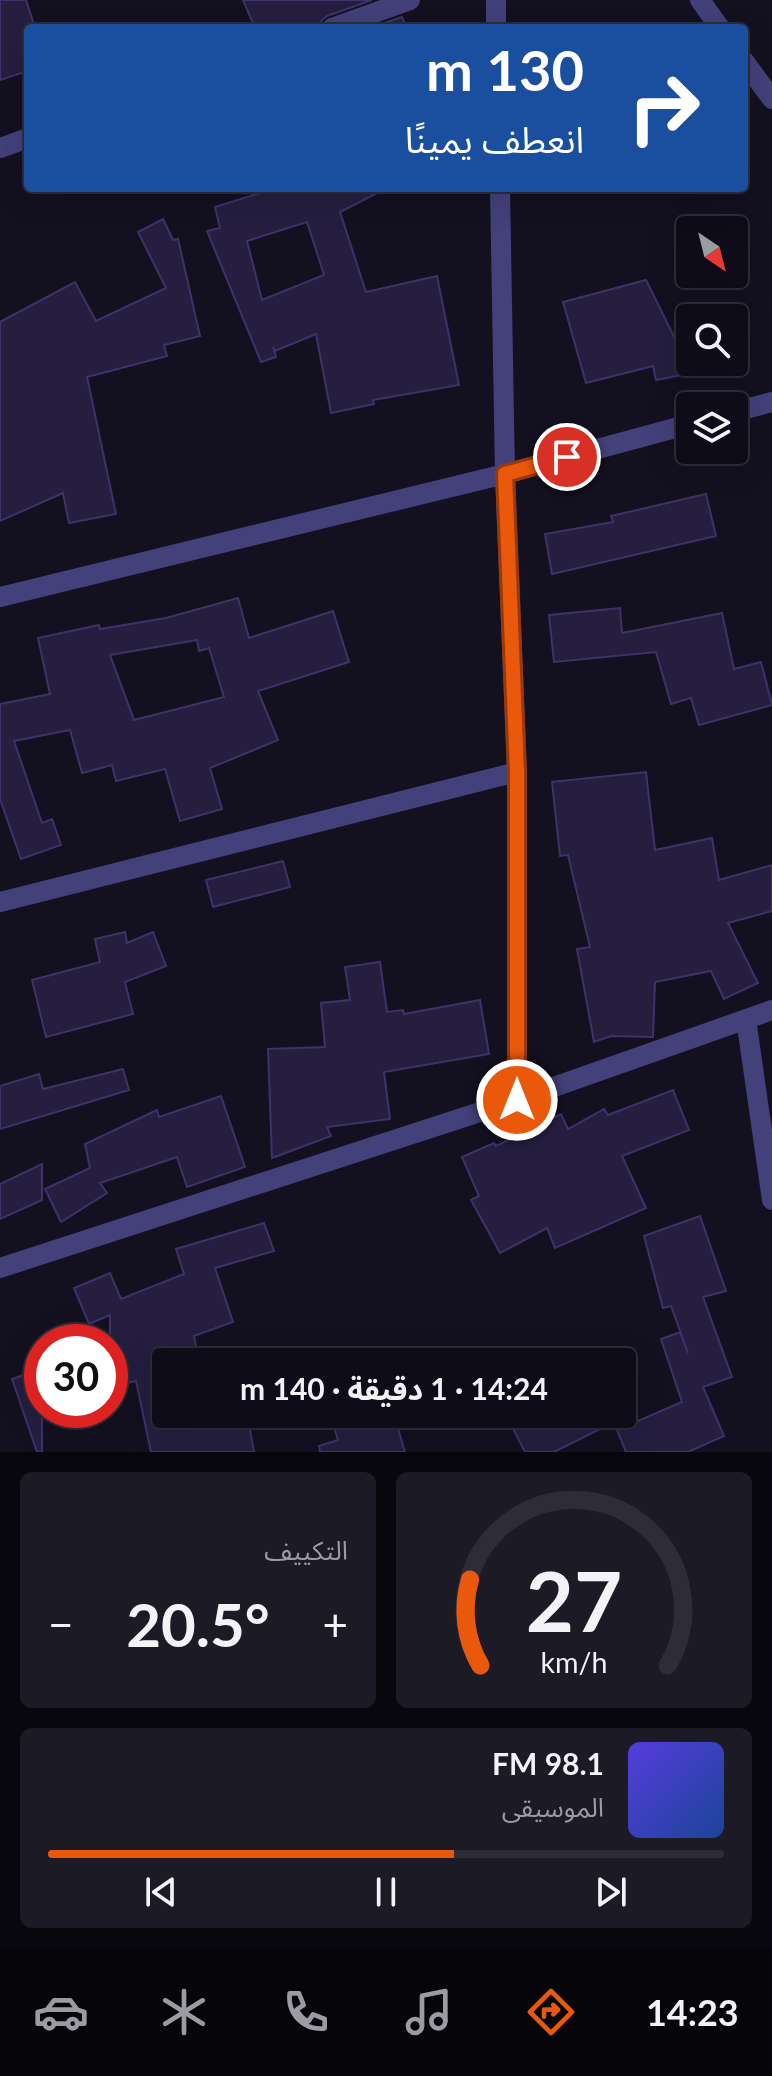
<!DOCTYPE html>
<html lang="ar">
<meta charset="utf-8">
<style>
:root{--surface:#0e0c18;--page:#1c1a25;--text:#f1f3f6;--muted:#9b9ba2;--line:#2e2c37;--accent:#ea580c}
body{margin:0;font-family:Lato,"Noto Sans Arabic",sans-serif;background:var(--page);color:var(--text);direction:rtl;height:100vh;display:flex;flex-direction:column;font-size:30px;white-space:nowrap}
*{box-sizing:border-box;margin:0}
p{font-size:26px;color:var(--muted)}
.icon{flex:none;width:44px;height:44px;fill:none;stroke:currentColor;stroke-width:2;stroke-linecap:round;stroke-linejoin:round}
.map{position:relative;height:1452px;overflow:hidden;direction:ltr}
.sheet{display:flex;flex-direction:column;gap:20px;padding:20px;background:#08070d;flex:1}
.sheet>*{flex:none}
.guide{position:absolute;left:24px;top:24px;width:724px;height:168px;border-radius:8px;box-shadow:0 8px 32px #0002,0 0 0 2px var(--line);direction:rtl;background:#1a4fa0;color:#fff;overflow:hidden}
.needle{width:52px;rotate:145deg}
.controls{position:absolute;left:676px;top:216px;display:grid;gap:16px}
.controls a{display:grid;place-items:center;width:72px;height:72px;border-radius:8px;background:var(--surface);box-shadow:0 8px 32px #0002,0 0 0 2px var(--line);font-size:40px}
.speed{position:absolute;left:24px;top:1324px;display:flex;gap:16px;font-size:40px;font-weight:700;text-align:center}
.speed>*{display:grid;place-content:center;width:104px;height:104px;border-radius:50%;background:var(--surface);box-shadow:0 8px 32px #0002,0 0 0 2px var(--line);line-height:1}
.speed .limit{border:12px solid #d22;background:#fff;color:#111}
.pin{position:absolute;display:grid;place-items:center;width:68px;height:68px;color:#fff;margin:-34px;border:4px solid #fff;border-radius:50%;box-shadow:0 2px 8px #0007}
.me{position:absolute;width:88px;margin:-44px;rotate:0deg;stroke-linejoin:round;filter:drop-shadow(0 0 6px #0008)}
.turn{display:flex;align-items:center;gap:28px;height:168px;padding:0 32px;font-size:36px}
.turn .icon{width:104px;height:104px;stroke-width:2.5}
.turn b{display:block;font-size:56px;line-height:68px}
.big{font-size:60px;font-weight:700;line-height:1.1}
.sheet .tile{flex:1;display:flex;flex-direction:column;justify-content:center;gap:12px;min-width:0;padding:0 28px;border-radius:12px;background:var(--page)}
.sheet .dial{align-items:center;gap:0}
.dial svg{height:208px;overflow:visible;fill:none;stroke:var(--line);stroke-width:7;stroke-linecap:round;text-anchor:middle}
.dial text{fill:var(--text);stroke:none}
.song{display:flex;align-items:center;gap:24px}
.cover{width:96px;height:96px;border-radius:12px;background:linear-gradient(135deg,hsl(250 70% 55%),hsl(220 70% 35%))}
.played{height:8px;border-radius:4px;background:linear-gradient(90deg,var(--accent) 60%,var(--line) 60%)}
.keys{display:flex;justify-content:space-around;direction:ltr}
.heat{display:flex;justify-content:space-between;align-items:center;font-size:44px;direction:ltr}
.sheet .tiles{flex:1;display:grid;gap:20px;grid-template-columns:1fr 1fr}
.tile:last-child{grid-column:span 2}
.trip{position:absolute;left:152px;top:1348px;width:484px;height:80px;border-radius:8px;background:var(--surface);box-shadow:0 8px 32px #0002,0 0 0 2px var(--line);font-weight:700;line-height:80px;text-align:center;direction:rtl}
.tabs{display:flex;height:128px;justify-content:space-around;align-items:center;background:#06050a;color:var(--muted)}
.tabs .icon{width:56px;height:56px}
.tabs .active{color:var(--accent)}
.tabs b{font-size:36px;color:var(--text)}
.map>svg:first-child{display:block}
.building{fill:#251e3f;stroke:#3e3269;stroke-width:2;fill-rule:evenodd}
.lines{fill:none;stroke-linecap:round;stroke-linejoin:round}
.minor{stroke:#43407a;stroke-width:20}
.tertiary{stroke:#43407a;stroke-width:20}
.route-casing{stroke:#983908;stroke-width:20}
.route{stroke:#ea580c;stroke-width:14}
</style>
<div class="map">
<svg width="772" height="1452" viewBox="0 0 772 1452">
<rect width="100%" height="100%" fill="#131020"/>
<path class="building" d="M0,0H26L35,28H28V71L0,80Z
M243,0H372L327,16L322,20L319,28H255Z
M402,17L407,28H370Z
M276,188H387L340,212L366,292L437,276L459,385L373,400L374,404L331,413L316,334L275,351L273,347L276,357L261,362L207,231L220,228L215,207ZM307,222L324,275L262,300L247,241Z
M163,219L173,240L178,239L200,336L164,345L167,356L87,377L116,514L69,523L63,493L0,521V322L75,282L96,321L166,288L138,232Z
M646,280L692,373L656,380L653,366L586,383L563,302Z
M706,494L716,536L552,574L545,534L613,522L611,516Z
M238,598L249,638L333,611L349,662L258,691L278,740L210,768L222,809L180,821L165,769L116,781L112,765L82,773L70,730L14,741L42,823L52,819L61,845L21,859L0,799V704L50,694L38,638L99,625L100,629L166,618ZM197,640L199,651L209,648L224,697L134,720L110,655Z
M620,608L622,633L722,613L734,669L761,662L772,705L699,725L691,698L671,704L656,652L554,662L549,615Z
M646,772L655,850L712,838L719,880L772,865V911L728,923L758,983L724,999L711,971L655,982L653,1037L611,1036L594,1042L577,949L590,947L568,855L560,856L552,782Z
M283,861L290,887L213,907L206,880Z
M125,932L127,943L153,932L166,966L125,982L133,1014L46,1037L32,980L100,962L95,939Z
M380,962L387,1012L403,1010L404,1014L480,1000L489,1054L384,1072L390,1119L327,1127L331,1136L272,1158L268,1049L325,1047L321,1003L350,1000L345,967Z
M123,1069L129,1090L0,1129V1086L39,1074L43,1089Z
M673,1090L689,1130L622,1156L646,1208L555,1248L547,1228L500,1253L471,1200L479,1196L462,1157L494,1143L496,1146L561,1114L568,1129L604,1109L608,1115Z
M221,1096L245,1167L187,1187L177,1157L100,1183L107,1193L61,1222L45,1189L90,1168L85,1144L157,1110L159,1117Z
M42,1164V1200L0,1219V1184Z
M700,1216L726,1291L703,1297L732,1377L703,1387L724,1436L688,1452H626L617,1430L682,1402L661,1339L680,1332L688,1353L671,1306L663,1308L644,1236Z
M264,1223L274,1251L215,1268L233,1322L194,1336L199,1362H166V1414H247L254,1452H151L136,1381L110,1387V1315L89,1324L74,1288L110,1273L121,1299L184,1274L176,1249Z
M42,1369V1452H37L12,1379Z
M330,1414H382L385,1425L396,1422L405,1452H320L319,1446L338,1440Z
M528,1414H630L554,1452H525L510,1423Z"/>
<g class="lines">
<path class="minor" d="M496,0V28
M332,28L410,0
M0,148L28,138
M500,188L505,474L517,772V1100
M0,902L517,772
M746,1019L772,1200
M0,1268L517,1100L772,1010"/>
<path class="tertiary" d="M700,0L720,28
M744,61L772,99
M734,412L772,402
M0,597L505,474L690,424"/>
</g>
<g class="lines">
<g class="route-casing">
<path id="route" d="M517,1100V772L505,474L567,457"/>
</g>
<use href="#route" class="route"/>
</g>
</svg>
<div class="controls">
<a><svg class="needle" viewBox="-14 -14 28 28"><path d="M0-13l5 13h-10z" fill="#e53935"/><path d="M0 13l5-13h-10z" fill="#9b9ba2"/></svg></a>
<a><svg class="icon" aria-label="search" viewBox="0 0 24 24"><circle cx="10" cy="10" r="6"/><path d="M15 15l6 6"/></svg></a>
<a><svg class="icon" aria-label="layers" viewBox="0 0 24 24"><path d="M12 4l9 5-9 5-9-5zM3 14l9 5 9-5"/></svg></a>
</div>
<div class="speed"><div class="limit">30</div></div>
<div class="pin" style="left:567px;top:457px;background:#d93025"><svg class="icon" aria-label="arrive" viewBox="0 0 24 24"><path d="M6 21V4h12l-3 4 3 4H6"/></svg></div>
<svg class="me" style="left:517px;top:1100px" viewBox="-20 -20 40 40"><circle r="17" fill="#ea580c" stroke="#fff" stroke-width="3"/><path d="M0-11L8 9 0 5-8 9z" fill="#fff"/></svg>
<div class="trip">14:24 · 1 دقيقة · 140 m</div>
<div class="guide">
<div class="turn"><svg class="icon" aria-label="right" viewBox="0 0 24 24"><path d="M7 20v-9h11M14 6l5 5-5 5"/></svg><div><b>130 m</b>انعطف يمينًا</div></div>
</div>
</div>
<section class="sheet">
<div class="tiles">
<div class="tile dial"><svg viewBox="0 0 100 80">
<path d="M14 69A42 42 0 1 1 86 69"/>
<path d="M14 69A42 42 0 0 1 10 36" stroke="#ea580c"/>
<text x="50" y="56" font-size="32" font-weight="700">27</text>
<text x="50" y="72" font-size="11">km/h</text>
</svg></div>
<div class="tile"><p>التكييف</p>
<div class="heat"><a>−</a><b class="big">20.5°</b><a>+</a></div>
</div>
<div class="tile">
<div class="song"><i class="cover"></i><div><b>98.1 FM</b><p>الموسيقى</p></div></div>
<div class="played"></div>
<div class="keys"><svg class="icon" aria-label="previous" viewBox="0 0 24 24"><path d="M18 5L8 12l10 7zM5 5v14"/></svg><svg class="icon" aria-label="pause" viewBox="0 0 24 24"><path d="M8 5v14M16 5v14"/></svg><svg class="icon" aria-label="next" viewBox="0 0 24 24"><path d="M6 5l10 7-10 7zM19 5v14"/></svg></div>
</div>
</div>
</section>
<nav class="tabs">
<b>14:23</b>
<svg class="icon active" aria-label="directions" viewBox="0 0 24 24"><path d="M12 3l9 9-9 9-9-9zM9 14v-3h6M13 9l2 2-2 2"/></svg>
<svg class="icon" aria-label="music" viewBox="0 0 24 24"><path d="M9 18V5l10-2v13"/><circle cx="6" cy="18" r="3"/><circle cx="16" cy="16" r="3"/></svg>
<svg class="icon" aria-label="phone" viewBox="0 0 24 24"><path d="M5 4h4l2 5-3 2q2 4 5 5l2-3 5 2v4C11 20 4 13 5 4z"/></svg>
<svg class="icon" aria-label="climate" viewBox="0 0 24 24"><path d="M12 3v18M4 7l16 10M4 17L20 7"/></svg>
<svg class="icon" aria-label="car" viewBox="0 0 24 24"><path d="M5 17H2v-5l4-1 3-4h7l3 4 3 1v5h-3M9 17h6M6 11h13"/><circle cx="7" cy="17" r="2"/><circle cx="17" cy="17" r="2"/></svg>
</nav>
